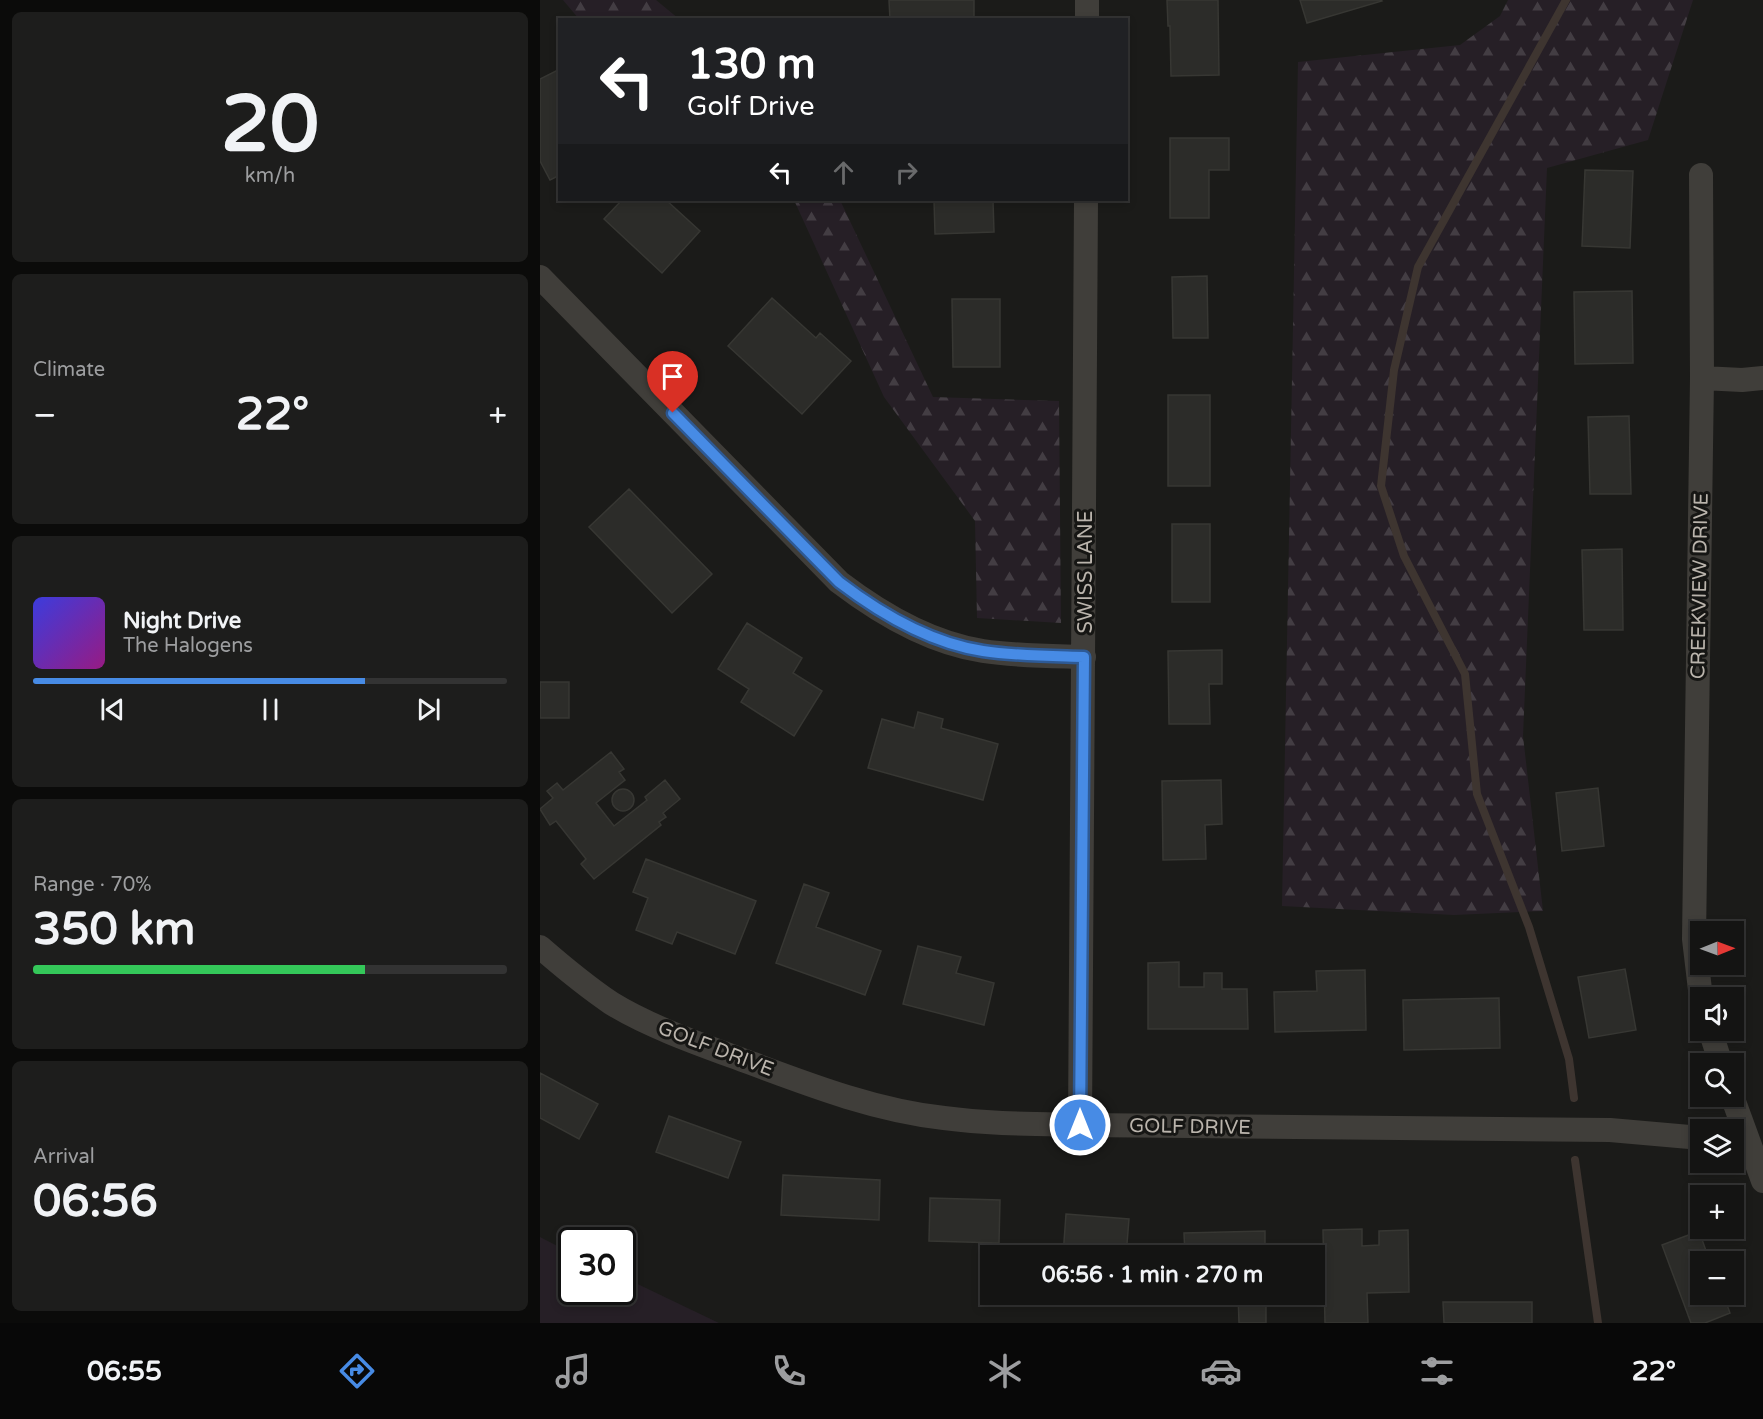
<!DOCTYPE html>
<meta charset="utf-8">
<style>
:root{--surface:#141413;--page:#1d1d1c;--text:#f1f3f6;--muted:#9d9ea0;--line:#333;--accent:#478be5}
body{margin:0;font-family:"Varela Round",sans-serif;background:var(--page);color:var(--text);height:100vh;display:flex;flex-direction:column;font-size:22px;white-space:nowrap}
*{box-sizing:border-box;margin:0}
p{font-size:20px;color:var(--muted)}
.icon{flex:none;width:33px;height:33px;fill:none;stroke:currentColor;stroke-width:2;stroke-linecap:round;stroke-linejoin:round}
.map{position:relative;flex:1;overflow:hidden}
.details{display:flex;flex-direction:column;gap:12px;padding:12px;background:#0b0b0a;width:540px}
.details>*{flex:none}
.hud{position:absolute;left:18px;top:18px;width:570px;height:183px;border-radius:0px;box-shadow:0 3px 9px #0003,0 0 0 2px var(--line);background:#202124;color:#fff;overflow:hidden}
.needle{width:39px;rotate:89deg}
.fabs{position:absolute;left:1150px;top:921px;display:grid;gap:12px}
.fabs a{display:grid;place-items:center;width:54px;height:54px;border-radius:0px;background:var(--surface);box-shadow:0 3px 9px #0003,0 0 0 2px var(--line);font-size:30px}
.speed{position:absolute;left:18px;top:1227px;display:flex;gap:12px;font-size:30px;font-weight:700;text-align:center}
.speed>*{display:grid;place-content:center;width:78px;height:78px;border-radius:50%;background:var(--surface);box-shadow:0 3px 9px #0003,0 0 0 2px var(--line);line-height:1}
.speed .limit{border:3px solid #111;border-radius:9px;background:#fff;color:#111}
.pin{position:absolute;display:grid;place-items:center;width:51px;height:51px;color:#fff;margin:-62px -26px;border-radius:50% 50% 50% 0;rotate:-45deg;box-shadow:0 0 6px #0007}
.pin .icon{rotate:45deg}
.me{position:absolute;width:66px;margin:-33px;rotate:0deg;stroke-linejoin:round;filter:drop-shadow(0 0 4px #0008)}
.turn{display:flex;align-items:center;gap:21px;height:126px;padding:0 30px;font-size:27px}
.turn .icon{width:78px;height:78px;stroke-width:2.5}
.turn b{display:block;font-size:42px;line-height:51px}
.lanes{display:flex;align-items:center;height:57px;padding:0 30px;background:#0003;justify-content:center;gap:30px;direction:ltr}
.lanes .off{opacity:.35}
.big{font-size:45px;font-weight:700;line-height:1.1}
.details .card{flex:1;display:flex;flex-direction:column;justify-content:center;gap:9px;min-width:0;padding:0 21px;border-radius:9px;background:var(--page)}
.details .dial{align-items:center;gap:0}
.dial b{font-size:78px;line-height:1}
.song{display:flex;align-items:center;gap:18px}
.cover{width:72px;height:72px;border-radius:9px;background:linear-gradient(135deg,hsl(240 70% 55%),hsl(310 70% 35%))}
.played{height:6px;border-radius:3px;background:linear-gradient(90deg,var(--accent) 70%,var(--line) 70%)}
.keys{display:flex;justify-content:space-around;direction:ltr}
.heat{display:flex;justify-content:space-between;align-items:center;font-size:33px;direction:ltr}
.charge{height:9px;border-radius:4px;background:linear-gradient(90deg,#34c759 70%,var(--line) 0)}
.trip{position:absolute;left:440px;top:1245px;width:345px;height:60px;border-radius:0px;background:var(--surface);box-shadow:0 3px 9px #0003,0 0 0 2px var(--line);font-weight:700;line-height:60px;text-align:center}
.tab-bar{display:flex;height:96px;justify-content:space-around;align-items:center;background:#080808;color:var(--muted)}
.tab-bar .icon{width:42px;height:42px}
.tab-bar .selected{color:var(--accent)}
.tab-bar b{font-size:27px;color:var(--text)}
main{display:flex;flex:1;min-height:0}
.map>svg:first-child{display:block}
.grass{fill:#261f26}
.forest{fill:url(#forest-firs)}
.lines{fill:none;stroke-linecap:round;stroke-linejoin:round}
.stream{stroke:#3e3530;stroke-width:8}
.building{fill:#2c2c29;stroke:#373733;stroke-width:1.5}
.minor{stroke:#403e3a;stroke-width:24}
.route-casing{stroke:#2e5a95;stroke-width:15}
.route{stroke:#478be5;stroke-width:10}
.labels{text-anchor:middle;stroke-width:6;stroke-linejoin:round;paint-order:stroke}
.street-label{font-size:20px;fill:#bab4ac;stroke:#161614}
</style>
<main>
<section class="details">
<div class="card dial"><b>20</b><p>km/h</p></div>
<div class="card"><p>Climate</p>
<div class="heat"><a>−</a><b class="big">22°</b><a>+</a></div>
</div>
<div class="card">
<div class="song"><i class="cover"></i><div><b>Night Drive</b><p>The Halogens</p></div></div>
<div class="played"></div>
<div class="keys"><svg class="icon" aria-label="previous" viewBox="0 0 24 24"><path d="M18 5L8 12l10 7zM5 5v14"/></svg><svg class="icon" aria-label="pause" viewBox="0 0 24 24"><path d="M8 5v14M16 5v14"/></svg><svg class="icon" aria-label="next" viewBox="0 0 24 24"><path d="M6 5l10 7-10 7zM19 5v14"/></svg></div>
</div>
<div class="card"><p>Range · 70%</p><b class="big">350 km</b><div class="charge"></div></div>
<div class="card"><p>Arrival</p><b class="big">06:56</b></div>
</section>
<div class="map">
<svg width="1223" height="1323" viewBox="0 0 1223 1323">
<defs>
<pattern id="forest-firs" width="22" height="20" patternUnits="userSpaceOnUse" patternTransform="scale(1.5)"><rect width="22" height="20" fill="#261f26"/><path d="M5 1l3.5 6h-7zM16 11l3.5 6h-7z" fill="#433d43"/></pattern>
</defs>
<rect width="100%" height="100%" fill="#1b1b19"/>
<path class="grass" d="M0,1237L31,1253L32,1292H82L83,1277L179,1323H0Z"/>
<path class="forest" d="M23,0H116L139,19H39Z
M968,0H1153L1108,140L1007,168L983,736L1003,911L914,915L742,906L758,62L920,45L960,16Z
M254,200H300L393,397L519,401L521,623L437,618L435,521L344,397Z"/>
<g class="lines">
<path class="stream" d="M1026,0L878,267L854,370L841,486L864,556L925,674L937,794L989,927L1029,1059L1034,1098
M1035,1160L1058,1323"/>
</g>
<path class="building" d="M349,0H434V19L350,20Z
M627,0H678L679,75L631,76L630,26H628Z
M760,0H841L842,1L767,23Z
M20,69V175L10,180L0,161V79Z
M630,138H689V170H669V218H630Z
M1045,170L1093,171L1090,248L1042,246Z
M82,200H126L160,231L122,273L64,219Z
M394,200H453L454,232L395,234Z
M667,276L668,338H633L632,277Z
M1092,291L1093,363L1035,364L1034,292Z
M232,298L276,338L280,333L311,361L262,414L188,346Z
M412,299H460V367H413Z
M628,395H670V486H628Z
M1089,416L1091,494H1050L1048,417Z
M89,489L172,574L132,613L49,527Z
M632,524H670V602H632Z
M1082,549L1083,630H1044L1042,550Z
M207,623L262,658L253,673L282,691L254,736L201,702L209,689L178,669Z
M682,650V684H669L670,724H629L628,651Z
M0,682H29V718H0Z
M378,712L403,719L401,728L458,744L443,800L328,768L342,719L374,728Z
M71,752L84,769L79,772L85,780L56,803L74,826L107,800L105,797L125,780L140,799L123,813L126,817L119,822L121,825L54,879L41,864L46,859L16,821L10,825L0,809L13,798L7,791L17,783L23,790Z
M681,780L682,824L665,825L666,859L623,860L622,781Z
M1058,788L1064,846L1022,851L1016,793Z
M72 800a11 11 0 1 1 22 0a11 11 0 1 1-22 0Z
M106,859L216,901L195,954L137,932L132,944L96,930L108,898L93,892Z
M264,884L289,893L276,927L341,951L325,995L236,963Z
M378,946L421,957L416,973L454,983L444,1025L363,1004Z
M639,962V987H664V973H682V989H707L708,1029H608V963Z
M1085,969L1096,1030L1049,1038L1038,977Z
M825,970L826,1030L735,1032L734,992L777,991L776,971Z
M959,998L960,1048L864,1050L863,1000Z
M0,1073L58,1104L39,1139L0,1118Z
M129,1116L201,1142L188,1178L116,1152Z
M243,1175L340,1180L339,1220L241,1215Z
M390,1198L460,1200L459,1243L389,1241Z
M526,1214L589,1219L586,1256H523Z
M822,1229V1246L839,1245V1231L868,1230L869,1292L827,1293L828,1323H785L783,1230Z
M725,1231V1256H645L644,1233Z
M1159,1231L1170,1262H1161V1294H1183L1190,1313L1165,1323H1151L1122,1245Z
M698,1294H726V1323H699Z
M903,1302H992V1323H904Z"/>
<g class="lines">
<path class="minor" d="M547,20V0
M1161,175L1162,378L1154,939L1161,998
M0,277L299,582C341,614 390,643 443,651C476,656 510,656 544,657
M1162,378L1202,380L1223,378
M0,947C23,967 46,986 71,1003C108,1026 159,1044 200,1059C267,1084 333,1110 404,1118C449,1124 495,1124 540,1125L1070,1130L1161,1138
M1170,1030L1181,1064
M1192,1096L1223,1181
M540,1125L546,200"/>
</g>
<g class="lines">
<g class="route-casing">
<path id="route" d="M133,413L299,582C341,614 390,643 443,651C476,656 511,656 544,657L540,1125"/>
</g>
<use href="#route" class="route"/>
</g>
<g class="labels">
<g class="street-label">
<text transform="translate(545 572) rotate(-90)" y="7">SWISS LANE</text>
<text transform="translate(1159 586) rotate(-89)" y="7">CREEKVIEW DRIVE</text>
<text transform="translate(176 1048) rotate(21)" y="7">GOLF DRIVE</text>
<text transform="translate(650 1126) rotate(1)" y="7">GOLF DRIVE</text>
</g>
</g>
</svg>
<div class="fabs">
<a><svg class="needle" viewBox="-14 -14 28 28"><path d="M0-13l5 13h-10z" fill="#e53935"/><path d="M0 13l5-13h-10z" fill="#9d9ea0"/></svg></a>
<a><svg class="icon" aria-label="sound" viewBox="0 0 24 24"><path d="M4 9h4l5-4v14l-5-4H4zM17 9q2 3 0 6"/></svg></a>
<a><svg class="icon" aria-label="search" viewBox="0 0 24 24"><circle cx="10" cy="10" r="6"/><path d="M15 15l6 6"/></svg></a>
<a><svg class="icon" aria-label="layers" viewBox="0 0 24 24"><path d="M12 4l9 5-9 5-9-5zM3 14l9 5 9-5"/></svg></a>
<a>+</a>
<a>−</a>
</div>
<div class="speed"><div class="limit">30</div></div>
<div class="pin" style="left:133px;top:413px;background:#d93025"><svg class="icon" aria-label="arrive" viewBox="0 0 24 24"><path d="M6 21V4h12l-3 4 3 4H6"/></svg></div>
<svg class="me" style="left:540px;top:1125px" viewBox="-20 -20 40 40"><circle r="17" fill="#478be5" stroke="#fff" stroke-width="3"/><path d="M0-11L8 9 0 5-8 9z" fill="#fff"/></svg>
<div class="trip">06:56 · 1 min · 270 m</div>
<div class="hud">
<div class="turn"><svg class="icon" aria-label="left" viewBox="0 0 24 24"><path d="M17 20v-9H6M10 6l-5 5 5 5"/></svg><div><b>130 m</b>Golf Drive</div></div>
<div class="lanes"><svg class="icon" aria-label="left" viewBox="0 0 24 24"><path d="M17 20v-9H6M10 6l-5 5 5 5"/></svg><svg class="icon off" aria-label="ahead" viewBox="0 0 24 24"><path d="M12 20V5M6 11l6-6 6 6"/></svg><svg class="icon off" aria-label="right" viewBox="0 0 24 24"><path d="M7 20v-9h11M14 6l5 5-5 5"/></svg></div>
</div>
</div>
</main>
<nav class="tab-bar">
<b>06:55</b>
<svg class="icon selected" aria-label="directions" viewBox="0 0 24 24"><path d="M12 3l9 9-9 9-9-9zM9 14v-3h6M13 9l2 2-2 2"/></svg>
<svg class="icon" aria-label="music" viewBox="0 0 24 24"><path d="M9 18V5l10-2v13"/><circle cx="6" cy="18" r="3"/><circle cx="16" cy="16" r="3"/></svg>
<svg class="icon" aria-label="phone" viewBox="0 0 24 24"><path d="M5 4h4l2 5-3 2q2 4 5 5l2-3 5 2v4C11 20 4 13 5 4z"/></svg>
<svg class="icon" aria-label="climate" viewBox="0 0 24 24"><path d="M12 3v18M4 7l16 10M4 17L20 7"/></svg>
<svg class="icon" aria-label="car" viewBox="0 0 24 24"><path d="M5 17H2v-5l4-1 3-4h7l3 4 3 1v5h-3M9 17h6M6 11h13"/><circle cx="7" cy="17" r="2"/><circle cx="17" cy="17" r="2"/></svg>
<svg class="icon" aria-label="filters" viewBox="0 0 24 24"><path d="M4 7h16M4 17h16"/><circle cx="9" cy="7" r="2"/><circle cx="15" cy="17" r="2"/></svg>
<b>22°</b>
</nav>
